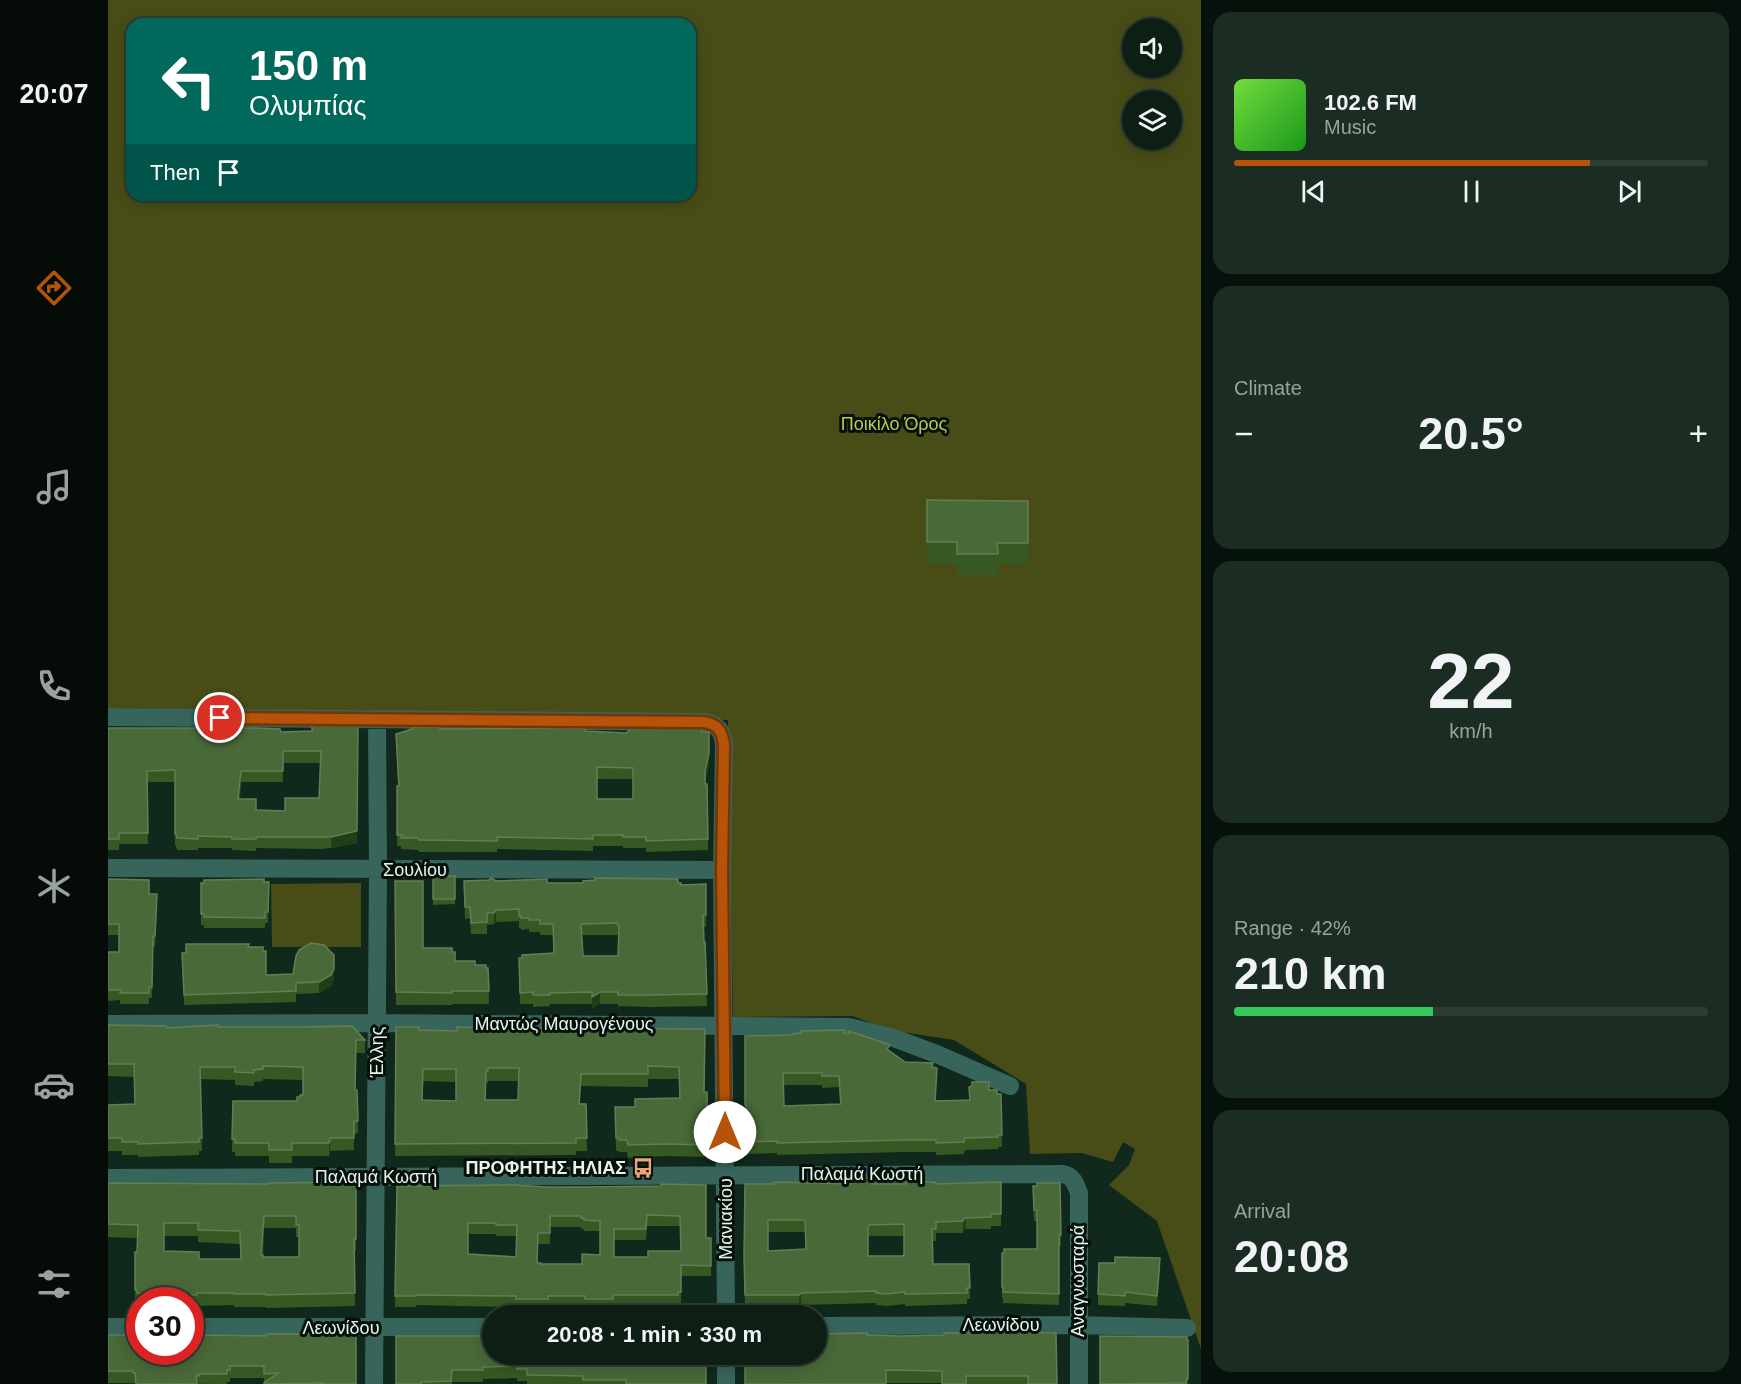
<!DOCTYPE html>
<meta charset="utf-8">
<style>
:root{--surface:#0d1f15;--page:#1b2c22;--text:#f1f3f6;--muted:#9aa2a0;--line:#2d3d34;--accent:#b45309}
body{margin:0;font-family:Arial,sans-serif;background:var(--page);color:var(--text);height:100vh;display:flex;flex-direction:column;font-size:22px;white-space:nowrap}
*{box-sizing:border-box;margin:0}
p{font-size:20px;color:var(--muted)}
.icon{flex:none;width:33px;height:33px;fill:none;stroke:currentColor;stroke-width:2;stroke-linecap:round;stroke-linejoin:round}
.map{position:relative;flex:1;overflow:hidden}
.panel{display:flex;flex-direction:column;gap:12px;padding:12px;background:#07110c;width:540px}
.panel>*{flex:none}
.hud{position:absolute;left:18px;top:18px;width:570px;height:183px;border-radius:18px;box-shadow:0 3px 15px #0003,0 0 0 2px var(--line);background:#00695c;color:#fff;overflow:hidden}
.tools{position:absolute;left:1014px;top:18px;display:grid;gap:12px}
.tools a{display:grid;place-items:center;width:60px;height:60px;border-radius:50%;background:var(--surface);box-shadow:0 3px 15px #0003,0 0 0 2px var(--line);font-size:30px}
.speed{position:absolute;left:18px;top:1287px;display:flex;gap:12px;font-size:30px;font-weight:700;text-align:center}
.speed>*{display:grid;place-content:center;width:78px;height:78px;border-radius:50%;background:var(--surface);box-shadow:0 3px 15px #0003,0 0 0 2px var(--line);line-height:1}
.speed .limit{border:9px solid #d22;background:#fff;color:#111}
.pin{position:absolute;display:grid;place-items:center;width:51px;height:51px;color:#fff;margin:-26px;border:3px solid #fff;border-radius:50%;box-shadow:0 2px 6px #0007}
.me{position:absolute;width:66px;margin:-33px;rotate:0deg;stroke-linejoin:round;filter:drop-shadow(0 0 4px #0008)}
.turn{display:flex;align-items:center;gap:21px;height:126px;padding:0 24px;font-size:27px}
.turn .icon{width:78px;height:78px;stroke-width:2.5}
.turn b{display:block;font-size:42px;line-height:51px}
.then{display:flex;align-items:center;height:57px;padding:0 24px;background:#0003;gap:12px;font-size:22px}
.big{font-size:45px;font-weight:700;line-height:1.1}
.panel .card{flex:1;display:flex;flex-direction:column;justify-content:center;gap:9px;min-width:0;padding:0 21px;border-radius:18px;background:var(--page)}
.panel .dial{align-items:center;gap:0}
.dial b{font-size:78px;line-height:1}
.song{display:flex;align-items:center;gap:18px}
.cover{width:72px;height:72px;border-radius:9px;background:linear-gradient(135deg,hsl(100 70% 55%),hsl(120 70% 35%))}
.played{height:6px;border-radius:3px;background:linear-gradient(90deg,var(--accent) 75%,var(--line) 75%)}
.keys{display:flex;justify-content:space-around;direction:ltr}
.heat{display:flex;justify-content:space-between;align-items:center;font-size:33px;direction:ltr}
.charge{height:9px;border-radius:4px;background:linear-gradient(90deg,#34c759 42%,var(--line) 0)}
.trip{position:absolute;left:374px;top:1305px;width:345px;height:60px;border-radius:30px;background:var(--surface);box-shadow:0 3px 15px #0003,0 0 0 2px var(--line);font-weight:700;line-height:60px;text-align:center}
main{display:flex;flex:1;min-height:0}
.menu{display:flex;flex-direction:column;width:108px;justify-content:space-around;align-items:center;background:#050c08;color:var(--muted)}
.menu .icon{width:42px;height:42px}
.menu .active{color:var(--accent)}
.menu b{font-size:27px;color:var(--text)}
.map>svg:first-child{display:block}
.green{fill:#484d17;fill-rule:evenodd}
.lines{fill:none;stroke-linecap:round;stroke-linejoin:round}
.minor{stroke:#37655c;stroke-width:18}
.wall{fill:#365923;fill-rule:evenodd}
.shaded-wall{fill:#1f3f17}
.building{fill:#496939;stroke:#627f54;stroke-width:1.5;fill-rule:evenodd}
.route-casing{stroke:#753606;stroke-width:15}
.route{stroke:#b45309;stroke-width:10}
.labels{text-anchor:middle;stroke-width:6;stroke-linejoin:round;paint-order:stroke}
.park-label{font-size:18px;fill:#bdc94b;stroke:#06100a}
.street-label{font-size:18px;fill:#e6f4eb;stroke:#06100a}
.poi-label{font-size:18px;font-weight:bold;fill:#e6f4eb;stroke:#06100a;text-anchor:end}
</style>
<main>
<nav class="menu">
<b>20:07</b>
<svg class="icon active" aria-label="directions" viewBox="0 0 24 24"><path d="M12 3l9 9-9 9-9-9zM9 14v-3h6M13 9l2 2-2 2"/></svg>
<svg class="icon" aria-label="music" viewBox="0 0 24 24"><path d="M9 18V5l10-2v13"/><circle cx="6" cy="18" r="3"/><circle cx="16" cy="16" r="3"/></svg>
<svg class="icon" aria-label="phone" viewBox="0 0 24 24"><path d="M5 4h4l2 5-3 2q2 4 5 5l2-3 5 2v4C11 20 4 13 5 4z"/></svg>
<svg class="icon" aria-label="climate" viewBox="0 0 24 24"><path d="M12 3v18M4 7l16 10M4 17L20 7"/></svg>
<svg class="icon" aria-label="car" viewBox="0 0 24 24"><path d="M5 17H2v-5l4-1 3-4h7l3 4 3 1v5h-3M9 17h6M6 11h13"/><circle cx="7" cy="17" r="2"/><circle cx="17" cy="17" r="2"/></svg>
<svg class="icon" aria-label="filters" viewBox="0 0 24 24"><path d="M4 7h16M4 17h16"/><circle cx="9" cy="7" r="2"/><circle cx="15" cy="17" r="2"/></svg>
</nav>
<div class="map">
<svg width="1093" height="1384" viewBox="0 0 1093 1384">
<rect width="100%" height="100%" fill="#11291c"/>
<path class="green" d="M0,0H1093V1349L1049,1221L1001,1185L1021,1165L1027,1149L1015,1142L1005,1162L974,1153L922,1154L918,1084L846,1040L781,1030L745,1016L625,1017L620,720L273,711L0,708ZM24,24H582V195H24ZM1024,28H1064V68H1024ZM1024,100H1064V140H1024Z
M253,883V947H164L163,884Z"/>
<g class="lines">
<path class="minor" d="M0,717L596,722C610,724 615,732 616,745L614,870L618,1316
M0,868L614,870
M0,1024L269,1023L741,1027L786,1038L831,1055L902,1086
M0,1178L955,1174C965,1176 967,1183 971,1193V1384
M708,1326L970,1325L1079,1328
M0,1327H32
M82,1327H384
M618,1354V1384
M266,1384L270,870L269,720"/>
</g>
<path class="wall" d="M819,500L920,501V564H890V575H849V564L819,563Z
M204,725L249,843L223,848L213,849L148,848V851L124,850V848H90V850H69L68,846L67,845V782H39L40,844H11V850H0V728L173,732L204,731ZM175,763H212L211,798L177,811L148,810L132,799L133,782H175Z
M332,729L477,731L518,733L594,732L601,764L597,784H599L600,850L538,852V848H515V846H485V851L389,849V852H311L310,850L293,849V846H289V786H290L288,734ZM489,779H525V799H489Z
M347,876V904L325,905V877Z
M0,879L41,894L49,905L47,947L45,946L44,998H41V1004H12V1000L0,1001V952H11V935H0Z
M287,881L315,948L347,961L380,968L381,1004H344V1005H288Z
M356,881L439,883H570L573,885L598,884V927H595L596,942H597L599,1006L542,1007L510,1006V1004H492L484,1008V1004H442V1006L425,1007V1004H412L411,958L445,953V935H432V932H421V929L413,930V928H411V921L388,922L386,924L379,925V934H363L362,918L357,919ZM474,935H509L511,938L510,956H475Z
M156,882L161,893L160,923H157V928H96V925H93V883Z
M140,947L158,975L226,979L223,986L211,993L188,994V1002L76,1005L74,953Z
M0,1025L59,1028L110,1027L257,1040V1053H248L247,1090H249L250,1133L246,1134V1150L222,1151L221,1156H184V1163H161V1156H127V1152H124L125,1101H189L195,1095V1080L155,1079V1081L146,1082V1086L127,1085V1080L92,1079L94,1151H91V1155L30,1157V1155H14V1151H0V1105L27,1104L26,1077L0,1076Z
M288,1027L311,1030L597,1029L596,1092H599L600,1157L557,1156L520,1158L519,1152H511V1151H508L507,1107H527L571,1098V1079H540V1087L473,1086L472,1104H478L479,1151H468V1155L287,1156ZM315,1081L348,1082V1101L315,1100ZM380,1081H410V1100H378V1083H380Z
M737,1033L782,1051L797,1062L825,1067L829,1080L827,1101L861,1100L881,1090L889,1094H893L894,1147H890V1149L857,1150L856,1154L828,1155V1152H797L669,1155V1153L640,1154L638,1116H637V1036ZM675,1085H714V1088L731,1087L732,1104L676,1106Z
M248,1182V1251H246L247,1306L158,1308V1307H126V1305L89,1306V1307H82V1300H32V1306H29V1302H27V1252H29L30,1238L0,1237V1183L160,1184ZM156,1228H188V1237H191V1257H155ZM56,1236H90V1242L132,1244L133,1259H91L56,1251Z
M893,1182V1226H883V1229H858L855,1231V1233H828V1241H824L825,1264H861L862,1299H859V1304L797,1306V1304L778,1306L768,1305V1303L693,1305L691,1306L637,1307L636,1257L637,1184H763ZM660,1232H697V1249L660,1251ZM761,1236H796V1255L794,1256H760V1238Z
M952,1183L953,1246H951V1305L895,1303V1298H894V1253L929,1249V1221H926L925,1186Z
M289,1186L438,1187L552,1186L598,1238H603V1276H573V1303H570V1306H505V1309L477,1310V1307H440V1310H408V1307L308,1305V1307H287ZM539,1226H572L573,1251L540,1257H506V1240H538ZM442,1227H473V1229H476V1231H492V1255L474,1264H433L430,1263V1244H442ZM360,1234H388V1236H409L408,1257L360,1254Z
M1052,1269L1049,1306L1017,1303V1306L990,1305V1294Z
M0,1335L82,1352L248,1384H156V1378H122V1382H119V1384L0,1383Z
M759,1335L949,1384H834V1383H778Z
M288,1336L598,1384H419V1381H409V1378L375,1379V1382H344V1384H288Z
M1079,1340H1080V1384H992Z"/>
<path class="shaded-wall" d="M250,725L249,843L223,848V837Z
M601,753V764L597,782V771Z
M133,771V782L130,810V799Z
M388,910V922L386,924V913Z
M226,969V979L223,986L211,993V982Z
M492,992V1004L484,1008V997Z
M222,1138V1151L221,1156V1143Z
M156,1216V1228L153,1267V1255Z
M858,1218V1229L855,1231V1219Z
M1052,1258V1269L1049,1306V1296Z
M693,1293V1305L691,1306V1295Z"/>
<path class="building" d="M819,500L920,501V543H889L890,554H849V542H819Z
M204,725H250L249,831L223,837H148V839H124V837L90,836V839L69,838L68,834H67V770L39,771L40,833H11V839H0V728H148L172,729L173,732L204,731ZM175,751H213L211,798H177V811L148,810V799H130L133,771H175Z
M304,727H331L332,729L477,728V731L518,733L524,728L594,727V732H601V753L597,771V784H599L600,839L538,841V837H515V835H485V839L389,837V841L311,840L310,838H293L294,835H289V786H291L288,734L304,729ZM489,767L525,768V799H489Z
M347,876V899H325V877Z
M383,878L388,881L439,879V883H475V881L487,880V878L570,879V883H573V885L598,884V915H595L596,942H597L599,994L542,995H510V992H492L484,997V992L442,993V995H425V992L412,993L411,958H414V955L446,953L445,924H432V920H421V918H413V916H411V909L388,910L386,913H379V922L363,923L362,907H357L356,881L381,880ZM509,923L511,927L510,956H475L473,924Z
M0,879L41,880V894H49L47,936H45L44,987H41V993H12L13,990H0V952H11V924H0Z
M156,879V882H161L160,912H157V918L96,917V914H93V883H96V880Z
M287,881H315V948H344V952H347V961H367V965H378V968H380L381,991H344V993L288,992Z
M203,943L216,945L226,955V969L223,975L211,982L188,983V991L76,995L74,953H78V944H141L140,947H155V951H158V975L185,974L188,956L191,950Z
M0,1025L58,1026L59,1028L110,1025V1027H194L244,1026L257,1040H248L247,1090H249L250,1121H246V1138H222L221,1143H184V1150H161V1143H127V1139H124L125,1101H189V1097H192V1095H195V1067L155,1066V1069L146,1070V1073L127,1072V1067H92L94,1138H91V1142L30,1144V1142H14V1138H0V1105L27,1104L26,1064H0Z
M288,1027H311V1030L349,1031V1027L413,1029V1028L597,1029L596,1092H599L600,1145L557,1144L520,1145L519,1140H511V1138H508L507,1107H527V1099L572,1098L571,1067L540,1066V1074H473L471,1104H478L479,1138H468V1143L287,1144ZM380,1068H411L410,1100H377L378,1071H380ZM315,1069H348V1101L314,1100Z
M737,1030L736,1033L741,1034V1031L782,1045L779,1049L797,1062L825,1063L824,1067L829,1068L827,1101L862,1100L861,1087L864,1086V1082H881V1090H889V1094H893L894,1135H890V1137L857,1138L856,1142L828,1143V1140H797L669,1143V1141L640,1142L638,1105H637V1036L684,1035V1034L693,1033V1031ZM675,1073H714V1076H731L733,1104L676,1106Z
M743,1178H763V1184H798V1182H827V1184L893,1182V1214H883V1217L858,1218L855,1219V1221L828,1222V1229H824L825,1264H861L862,1288H859V1293L797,1294V1292L778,1294L768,1293V1291L693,1293L691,1295H637L636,1257L637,1184H666V1182L743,1184ZM660,1220H697L698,1249L660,1251ZM796,1224V1255L794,1256H760V1227L761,1225Z
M248,1182V1239H246L247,1293L158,1295V1294H126V1293H89V1295L29,1293V1290H27V1252H29L30,1225L0,1224V1183L160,1184L162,1183ZM156,1216H188V1225H191V1257H155V1255H153ZM56,1223H90V1230L132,1231L133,1259H91V1252L56,1251Z
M929,1183H952L953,1235H951V1294L895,1292V1287H894V1253H896V1249H929V1210H926L925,1186H929Z
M554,1184L598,1185V1238H603V1266L573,1265V1292H570V1295H505V1299H477V1296H440V1299H408V1296L308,1295V1296H287L289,1186L406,1185L438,1187H480L552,1186ZM539,1215L572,1216L573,1251H540V1257H506V1229H538ZM442,1216H473V1218H476V1220L492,1221V1255L474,1254V1264H433V1263H429L430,1233H442ZM360,1223H388V1225H409L408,1257L360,1254Z
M1007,1257L1052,1258L1049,1296L1017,1292V1296L990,1294L991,1263H1007Z
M863,1331L948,1333L949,1384H920V1376H858V1384H834V1371L778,1370V1384H637V1354H708V1334L759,1333V1335L793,1336L836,1335V1333H863Z
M158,1334H248V1384H215V1383L156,1384V1383L170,1373L156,1374V1366H122V1370H119V1374H91V1376H88L89,1384H28L27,1373H25V1371H0V1335H32V1352H82V1335L158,1336Z
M288,1336H384V1354H598V1384H518V1380H475V1376L419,1375V1369H409V1366L375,1367V1370H344L343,1381L313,1382V1384H288Z
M992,1336L1079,1337V1340H1080V1379H1078V1383L992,1384Z"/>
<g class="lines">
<g class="route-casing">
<path id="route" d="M112,718L596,722C610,724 615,732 616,746L614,870L617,1132"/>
</g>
<use href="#route" class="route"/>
</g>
<defs>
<g id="bus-bare" transform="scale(1.62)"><path d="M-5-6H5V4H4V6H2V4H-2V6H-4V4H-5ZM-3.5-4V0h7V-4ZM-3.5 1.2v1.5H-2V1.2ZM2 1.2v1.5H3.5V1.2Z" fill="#f0a378" stroke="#06100a" stroke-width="2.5" paint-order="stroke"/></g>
</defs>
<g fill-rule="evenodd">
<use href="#bus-bare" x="535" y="1168"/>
</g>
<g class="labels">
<g class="park-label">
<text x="786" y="430">Ποικίλο Όρος</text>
</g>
<g class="street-label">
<text x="307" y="876">Σουλίου</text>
<text x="456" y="1030">Μαντώς Μαυρογένους</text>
<text transform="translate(269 1052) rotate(-90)" y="6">Έλλης</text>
<text x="754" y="1180">Παλαμά Κωστή</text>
<text x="268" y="1183">Παλαμά Κωστή</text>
<text transform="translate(618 1219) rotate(-90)" y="6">Μανιακίου</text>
<text transform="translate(970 1281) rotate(-90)" y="6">Αναγνωσταρά</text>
<text x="893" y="1331">Λεωνίδου</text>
<text x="233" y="1334">Λεωνίδου</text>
</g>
<g class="poi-label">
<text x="518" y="1174">ΠΡΟΦΗΤΗΣ ΗΛΙΑΣ</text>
</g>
</g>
</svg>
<div class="tools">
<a><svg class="icon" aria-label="sound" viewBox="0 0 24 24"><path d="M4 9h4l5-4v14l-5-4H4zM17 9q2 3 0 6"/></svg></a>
<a><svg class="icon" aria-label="layers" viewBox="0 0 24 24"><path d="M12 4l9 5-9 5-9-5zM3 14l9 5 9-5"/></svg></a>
</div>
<div class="speed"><div class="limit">30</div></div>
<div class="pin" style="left:112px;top:718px;background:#d93025"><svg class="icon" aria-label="arrive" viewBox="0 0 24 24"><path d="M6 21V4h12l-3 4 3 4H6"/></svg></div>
<svg class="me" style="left:617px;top:1132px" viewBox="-20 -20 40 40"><circle r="19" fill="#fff"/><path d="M0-13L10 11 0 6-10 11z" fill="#b45309"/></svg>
<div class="trip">20:08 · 1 min · 330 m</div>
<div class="hud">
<div class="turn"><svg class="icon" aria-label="left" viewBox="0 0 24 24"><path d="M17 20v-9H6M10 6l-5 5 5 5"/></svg><div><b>150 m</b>Ολυμπίας</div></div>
<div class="then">Then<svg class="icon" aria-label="arrive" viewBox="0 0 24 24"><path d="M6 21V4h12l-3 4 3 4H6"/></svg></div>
</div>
</div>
<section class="panel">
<div class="card">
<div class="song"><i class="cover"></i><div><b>102.6 FM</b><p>Music</p></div></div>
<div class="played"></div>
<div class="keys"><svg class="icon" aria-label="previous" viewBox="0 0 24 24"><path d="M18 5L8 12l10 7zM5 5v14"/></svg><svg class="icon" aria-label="pause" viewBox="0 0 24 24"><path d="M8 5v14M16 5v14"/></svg><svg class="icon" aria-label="next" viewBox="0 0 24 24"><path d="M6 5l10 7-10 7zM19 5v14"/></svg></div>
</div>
<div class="card"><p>Climate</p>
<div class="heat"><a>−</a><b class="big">20.5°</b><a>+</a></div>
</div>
<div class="card dial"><b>22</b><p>km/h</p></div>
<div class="card"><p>Range · 42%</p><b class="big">210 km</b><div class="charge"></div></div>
<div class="card"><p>Arrival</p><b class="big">20:08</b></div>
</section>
</main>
